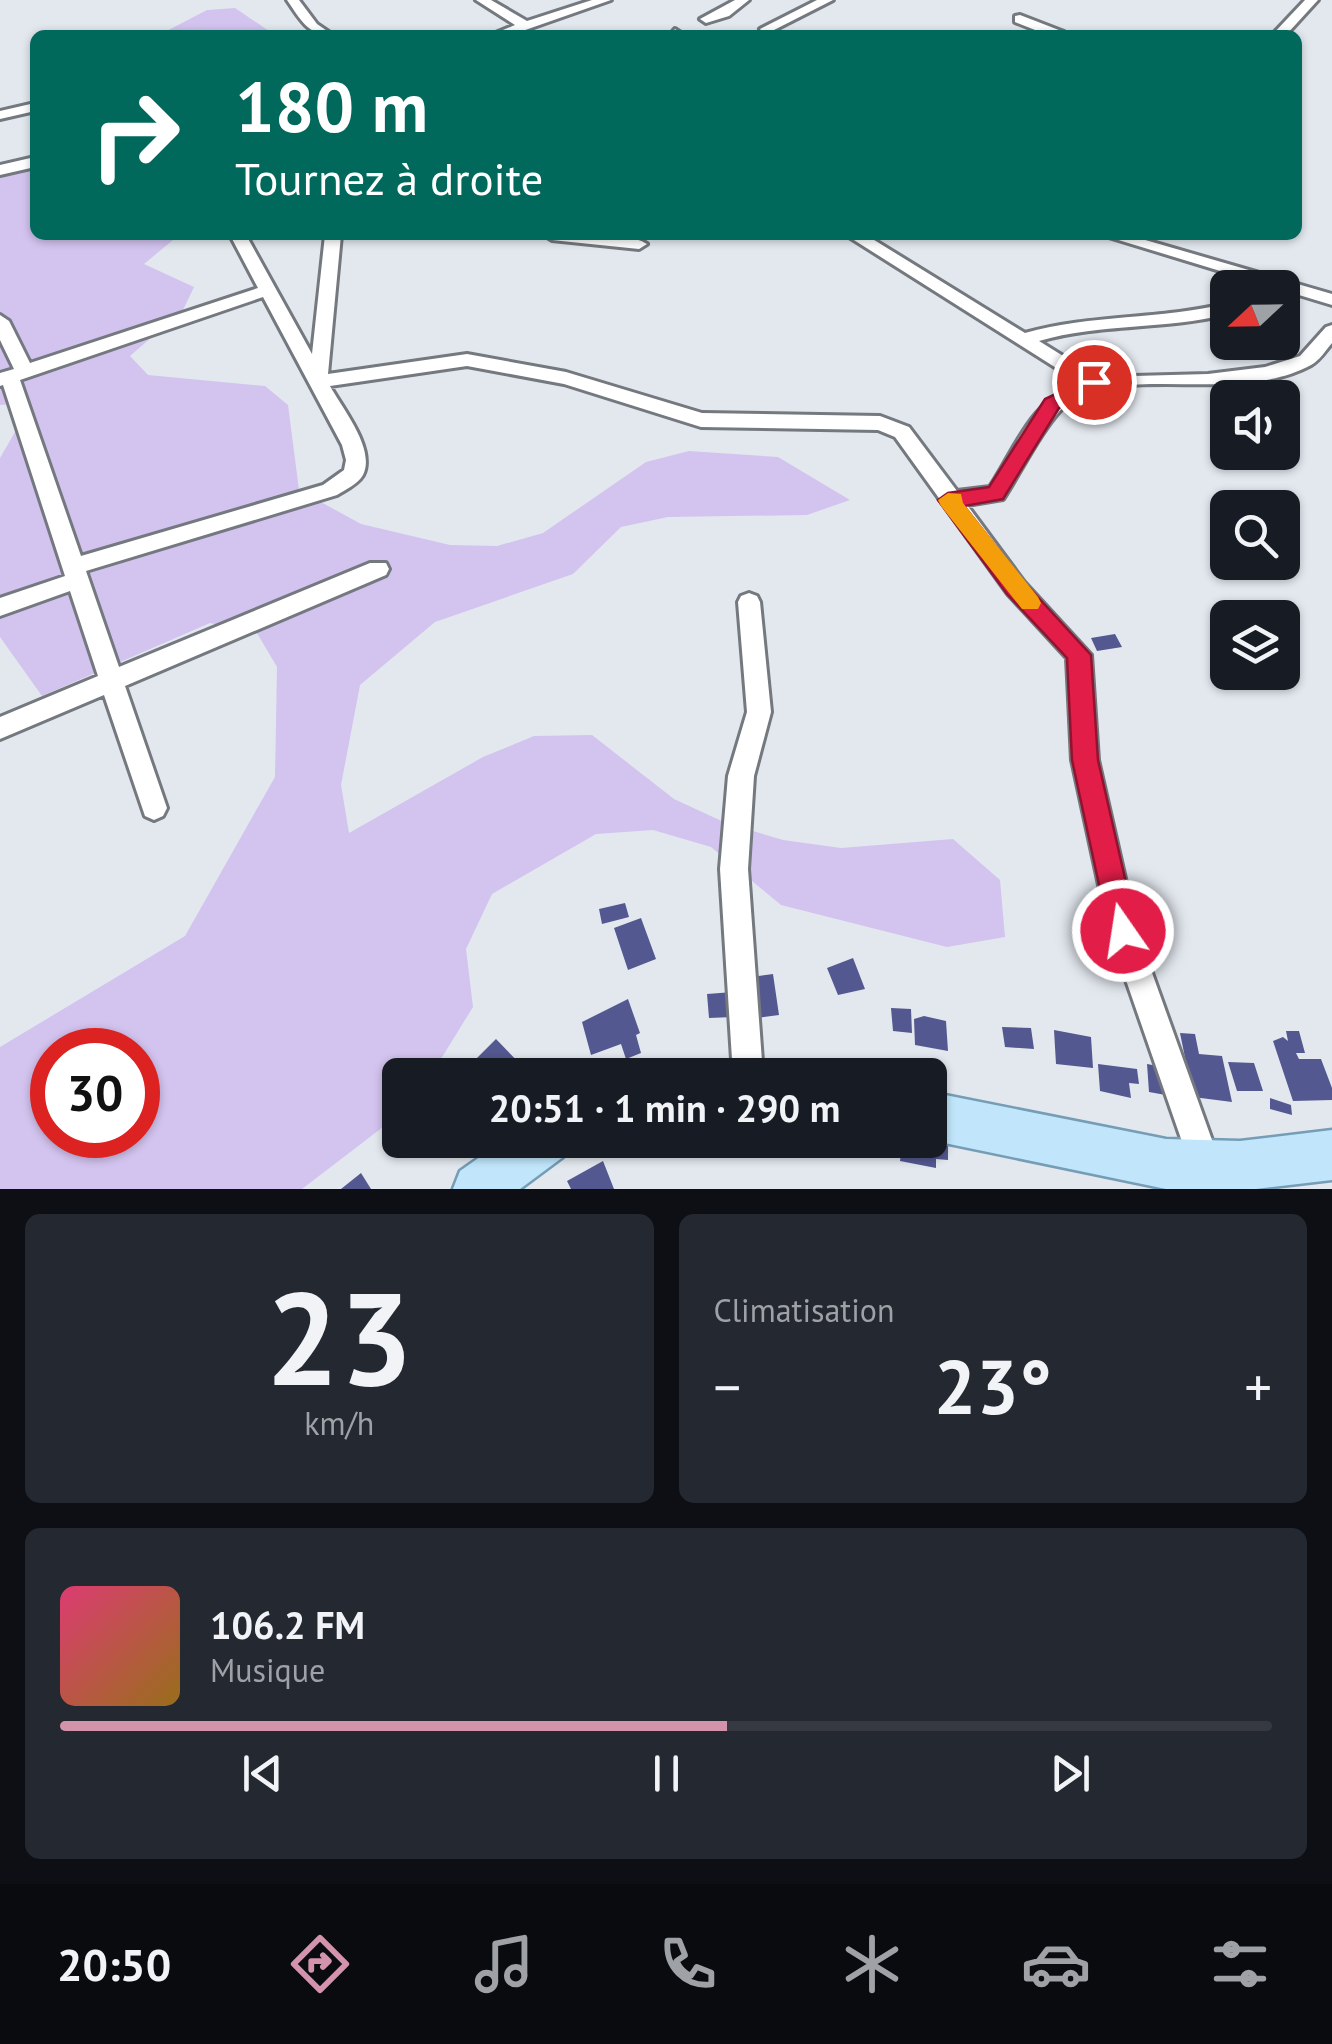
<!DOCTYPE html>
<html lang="fr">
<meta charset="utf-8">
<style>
:root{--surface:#171b24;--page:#242831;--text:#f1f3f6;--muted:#9ea1a6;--line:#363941;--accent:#d393aa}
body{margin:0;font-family:"PT Sans",sans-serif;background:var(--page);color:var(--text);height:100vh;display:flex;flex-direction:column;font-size:38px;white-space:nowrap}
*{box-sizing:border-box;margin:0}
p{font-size:32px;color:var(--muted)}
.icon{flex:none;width:55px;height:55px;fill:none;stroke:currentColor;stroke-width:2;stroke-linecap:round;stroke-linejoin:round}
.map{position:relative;height:1189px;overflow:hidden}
.sheet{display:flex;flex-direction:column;gap:25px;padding:25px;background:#0d0f14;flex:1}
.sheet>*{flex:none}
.guide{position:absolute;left:30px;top:30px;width:1272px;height:210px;border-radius:15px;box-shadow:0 2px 8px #0004;background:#00695c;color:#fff;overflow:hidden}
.needle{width:65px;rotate:248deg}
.tools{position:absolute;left:1210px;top:270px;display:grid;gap:20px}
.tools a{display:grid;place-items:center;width:90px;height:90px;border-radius:15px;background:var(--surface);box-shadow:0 2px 8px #0004;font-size:50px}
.speed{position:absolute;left:30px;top:1028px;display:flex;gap:20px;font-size:50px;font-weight:700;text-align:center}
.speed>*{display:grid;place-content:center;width:130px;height:130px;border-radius:50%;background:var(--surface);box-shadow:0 2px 8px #0004;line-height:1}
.speed .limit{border:15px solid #d22;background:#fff;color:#111}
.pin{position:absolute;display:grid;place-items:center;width:85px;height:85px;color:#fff;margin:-42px;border:5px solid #fff;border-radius:50%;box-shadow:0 2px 10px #0007}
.me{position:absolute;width:110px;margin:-55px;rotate:347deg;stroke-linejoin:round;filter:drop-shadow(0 0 8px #0008)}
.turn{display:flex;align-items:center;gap:35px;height:210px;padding:0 40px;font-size:45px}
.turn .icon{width:130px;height:130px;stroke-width:2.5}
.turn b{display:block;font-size:70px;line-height:85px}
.big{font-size:75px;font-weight:600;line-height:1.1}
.sheet .card{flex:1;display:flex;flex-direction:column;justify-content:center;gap:15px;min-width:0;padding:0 35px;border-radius:15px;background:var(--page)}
.sheet .dial{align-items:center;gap:0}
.dial b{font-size:130px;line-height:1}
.song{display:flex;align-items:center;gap:30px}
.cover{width:120px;height:120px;border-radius:15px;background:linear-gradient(135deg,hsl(340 70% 55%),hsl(40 70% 35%))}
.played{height:10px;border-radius:5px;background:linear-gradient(90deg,var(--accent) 55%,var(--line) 55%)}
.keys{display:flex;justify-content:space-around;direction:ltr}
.heat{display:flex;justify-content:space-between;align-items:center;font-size:55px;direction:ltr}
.sheet .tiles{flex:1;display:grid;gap:25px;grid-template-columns:1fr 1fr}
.card:last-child{grid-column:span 2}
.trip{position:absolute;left:382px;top:1058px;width:565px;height:100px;border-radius:15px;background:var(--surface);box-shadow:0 2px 8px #0004;font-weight:600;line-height:100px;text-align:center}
.tabs{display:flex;height:160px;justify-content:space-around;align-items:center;background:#090b0e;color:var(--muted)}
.tabs .icon{width:70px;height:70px}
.tabs .selected{color:var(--accent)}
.tabs b{font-size:45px;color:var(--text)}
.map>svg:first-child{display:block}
.green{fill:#d3c3ef;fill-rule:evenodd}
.building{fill:#545890}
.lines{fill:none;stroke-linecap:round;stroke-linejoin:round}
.street-casing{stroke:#74787f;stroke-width:6}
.primary-casing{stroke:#759db6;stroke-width:5}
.street{fill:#fff;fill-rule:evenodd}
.primary{fill:#c1e6fb;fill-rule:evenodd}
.route{fill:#e11d48;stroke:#92132f;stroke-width:2.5}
.slow{fill:#f59e0b}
</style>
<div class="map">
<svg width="1332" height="1189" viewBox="0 0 1332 1189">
<rect width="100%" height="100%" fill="#e3e8ef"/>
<path class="green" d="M235,8L275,35H159L207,10Z
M0,162L35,170V235H179L144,264L194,287L183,310L130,356L148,375L265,386L288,405L299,490L361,524L450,545L497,546L543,533L646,462L689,451L778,457L850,500L807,515L668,517L621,527L573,574L435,622L360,685L341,785L349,833L483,757L534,736L592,735L674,799L726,823L783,840L841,848L953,839L1000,880L1005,937L947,947L781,905L711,847L653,830L596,834L492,894L466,949L473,1007L431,1075H400V1114L302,1189H0V1047L185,936L275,777L277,667L257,633L210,623L42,696L0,637V458L15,432L13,404L0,405ZM52,1050H138V1135H52Z"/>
<path class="building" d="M1115,634L1122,647L1097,651L1091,638Z
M625,903L629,917L602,924L599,909Z
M641,918L656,959L628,970L614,928Z
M853,958L865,989L838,995L827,968Z
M773,974L779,1015L750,1019L751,977Z
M733,992V1017L709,1018L707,994Z
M628,999L640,1033L636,1035L641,1053L626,1059L621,1044L591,1055L582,1022Z
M891,1008L911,1009L912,1033L893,1031Z
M924,1016L946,1021L948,1051L915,1045L914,1019Z
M1002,1027L1031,1028L1034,1049L1005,1047Z
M1054,1030L1091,1037L1093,1068L1056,1064Z
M1286,1031H1299L1305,1053H1296L1299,1059H1321L1332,1088V1100L1293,1101L1273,1041L1283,1037L1288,1041Z
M1180,1033L1195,1034L1199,1054L1222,1056L1232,1102L1193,1097Z
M496,1039L525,1069L518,1075H469L465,1070Z
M1228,1062L1254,1063L1263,1091H1237Z
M1098,1064L1137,1069L1139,1084L1129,1083L1131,1098L1100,1091Z
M1147,1064L1174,1069L1177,1097L1149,1092Z
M1270,1098L1291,1105L1292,1115L1270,1109Z
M902,1143L934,1150L936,1143L948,1146V1160L936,1159V1168L900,1161Z
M603,1161L614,1189H571L567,1181Z
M361,1173L371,1189H341Z"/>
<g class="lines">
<g class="street-casing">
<path id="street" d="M287,0H299L317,24L333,35C307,35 301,20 287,0Z
M476,0H491L527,21L592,0H611L511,35H491L515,25Z
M735,0H749L729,16L706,23L700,19Z
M817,0H833L774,30L779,35H765L760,29Z
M1305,0H1318L1286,35H1272Z
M1020,15L1064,32L1066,35H1048L1015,22V16Z
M675,29L684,35H670Z
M35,103V111L0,119V111Z
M35,157V167L0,175V165Z
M230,235H246L312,354L325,235H341L328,374L467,354L566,372L702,413L880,416L909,427L957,491L990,487C1017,446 1030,401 1080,383L846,235H866L1025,333C1091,314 1161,320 1228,303V314C1165,330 1100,323 1039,341L1097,377L1208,374L1265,367L1300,356L1326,327L1332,325V343C1326,350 1319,361 1311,365C1239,404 1137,366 1074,399C1049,413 1021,472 1003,499L967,505L1024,582L1091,655L1098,760L1137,931L1222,1168L1217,1179L1206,1184L1195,1179L1109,931L1072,760L1067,658L1008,594L895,437L878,430L701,427L564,384L467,366L330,386C342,408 376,449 363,475C358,484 345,490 337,495L86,571L119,667L370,563H386L389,569L386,575L125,686L167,808L163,816L154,820L145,816L104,695L0,739V717L98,676L70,591L0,616V598L65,576L3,385L0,386V373L14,369L0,340V315L9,321L30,363L258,288ZM263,297L342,445L346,460L344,470L323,485L81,556L20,380Z
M544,235C570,235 627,230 647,244L639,249L552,240Z
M1102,235H1128L1332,294V305Z
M749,593L757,596L760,602L771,712L754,776L748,869L763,1075H733L720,869L728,776L747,712L738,602L741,596Z"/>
</g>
<g class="primary-casing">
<path id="primary" d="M930,1092L1166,1139L1240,1141L1332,1130V1180L1256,1189H1166L930,1140Z
M504,1140H571L563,1157L520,1189H453L460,1171Z"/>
</g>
<use href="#street" class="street"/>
<use href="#primary" class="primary"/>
</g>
<path class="route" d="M1094,376L1103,382L1100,387L1059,408L1003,499L964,506L1024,582L1091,655L1098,760L1137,931L1133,941L1123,945L1113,941L1109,931L1072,760L1067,658L1007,594L938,500L948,493L989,487L1045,399Z"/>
<path class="slow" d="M948,493L961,494L963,503L1038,597L1041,603L1038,609H1022L941,506L938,500Z"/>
</svg>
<div class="tools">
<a><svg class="needle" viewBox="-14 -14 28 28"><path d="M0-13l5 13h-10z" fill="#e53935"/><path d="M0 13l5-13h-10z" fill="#9ea1a6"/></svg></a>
<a><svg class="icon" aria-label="sound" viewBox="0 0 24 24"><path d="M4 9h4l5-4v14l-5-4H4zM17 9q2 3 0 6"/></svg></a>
<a><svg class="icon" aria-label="search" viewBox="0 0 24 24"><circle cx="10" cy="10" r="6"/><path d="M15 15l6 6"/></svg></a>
<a><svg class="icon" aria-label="layers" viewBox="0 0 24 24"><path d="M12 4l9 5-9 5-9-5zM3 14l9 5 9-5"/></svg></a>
</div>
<div class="speed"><div class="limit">30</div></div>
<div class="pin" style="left:1094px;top:382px;background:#d93025"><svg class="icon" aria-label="arrive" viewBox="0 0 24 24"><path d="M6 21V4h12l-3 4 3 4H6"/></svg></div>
<svg class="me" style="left:1123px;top:931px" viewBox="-20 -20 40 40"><circle r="17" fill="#e11d48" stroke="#fff" stroke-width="3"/><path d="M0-11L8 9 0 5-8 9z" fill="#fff"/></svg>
<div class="trip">20:51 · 1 min · 290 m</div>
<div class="guide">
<div class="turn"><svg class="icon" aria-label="right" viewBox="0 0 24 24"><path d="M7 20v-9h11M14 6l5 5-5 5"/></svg><div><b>180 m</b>Tournez à droite</div></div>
</div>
</div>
<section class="sheet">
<div class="tiles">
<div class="card dial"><b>23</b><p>km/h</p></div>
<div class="card"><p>Climatisation</p>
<div class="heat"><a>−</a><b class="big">23°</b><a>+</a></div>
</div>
<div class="card">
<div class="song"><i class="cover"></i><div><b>106.2 FM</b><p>Musique</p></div></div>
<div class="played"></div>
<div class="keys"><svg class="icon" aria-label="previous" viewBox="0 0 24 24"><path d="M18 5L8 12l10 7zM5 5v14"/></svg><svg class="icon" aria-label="pause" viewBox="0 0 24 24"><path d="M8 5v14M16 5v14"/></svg><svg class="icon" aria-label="next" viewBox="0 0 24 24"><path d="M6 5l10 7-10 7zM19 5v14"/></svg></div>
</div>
</div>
</section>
<nav class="tabs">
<b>20:50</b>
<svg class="icon selected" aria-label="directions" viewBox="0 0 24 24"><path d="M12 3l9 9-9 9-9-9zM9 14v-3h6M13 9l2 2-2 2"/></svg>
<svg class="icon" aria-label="music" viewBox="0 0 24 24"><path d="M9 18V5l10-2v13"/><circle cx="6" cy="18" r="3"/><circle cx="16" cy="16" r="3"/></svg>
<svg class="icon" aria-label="phone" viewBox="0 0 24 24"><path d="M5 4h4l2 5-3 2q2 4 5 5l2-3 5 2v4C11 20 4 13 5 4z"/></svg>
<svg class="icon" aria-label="climate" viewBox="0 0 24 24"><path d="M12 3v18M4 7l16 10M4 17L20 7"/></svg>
<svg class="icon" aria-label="car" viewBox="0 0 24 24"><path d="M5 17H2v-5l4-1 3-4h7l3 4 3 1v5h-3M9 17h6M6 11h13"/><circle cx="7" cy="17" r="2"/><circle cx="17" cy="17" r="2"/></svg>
<svg class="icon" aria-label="filters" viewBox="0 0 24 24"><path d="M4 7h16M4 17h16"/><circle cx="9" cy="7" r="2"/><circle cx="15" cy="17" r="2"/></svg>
</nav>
